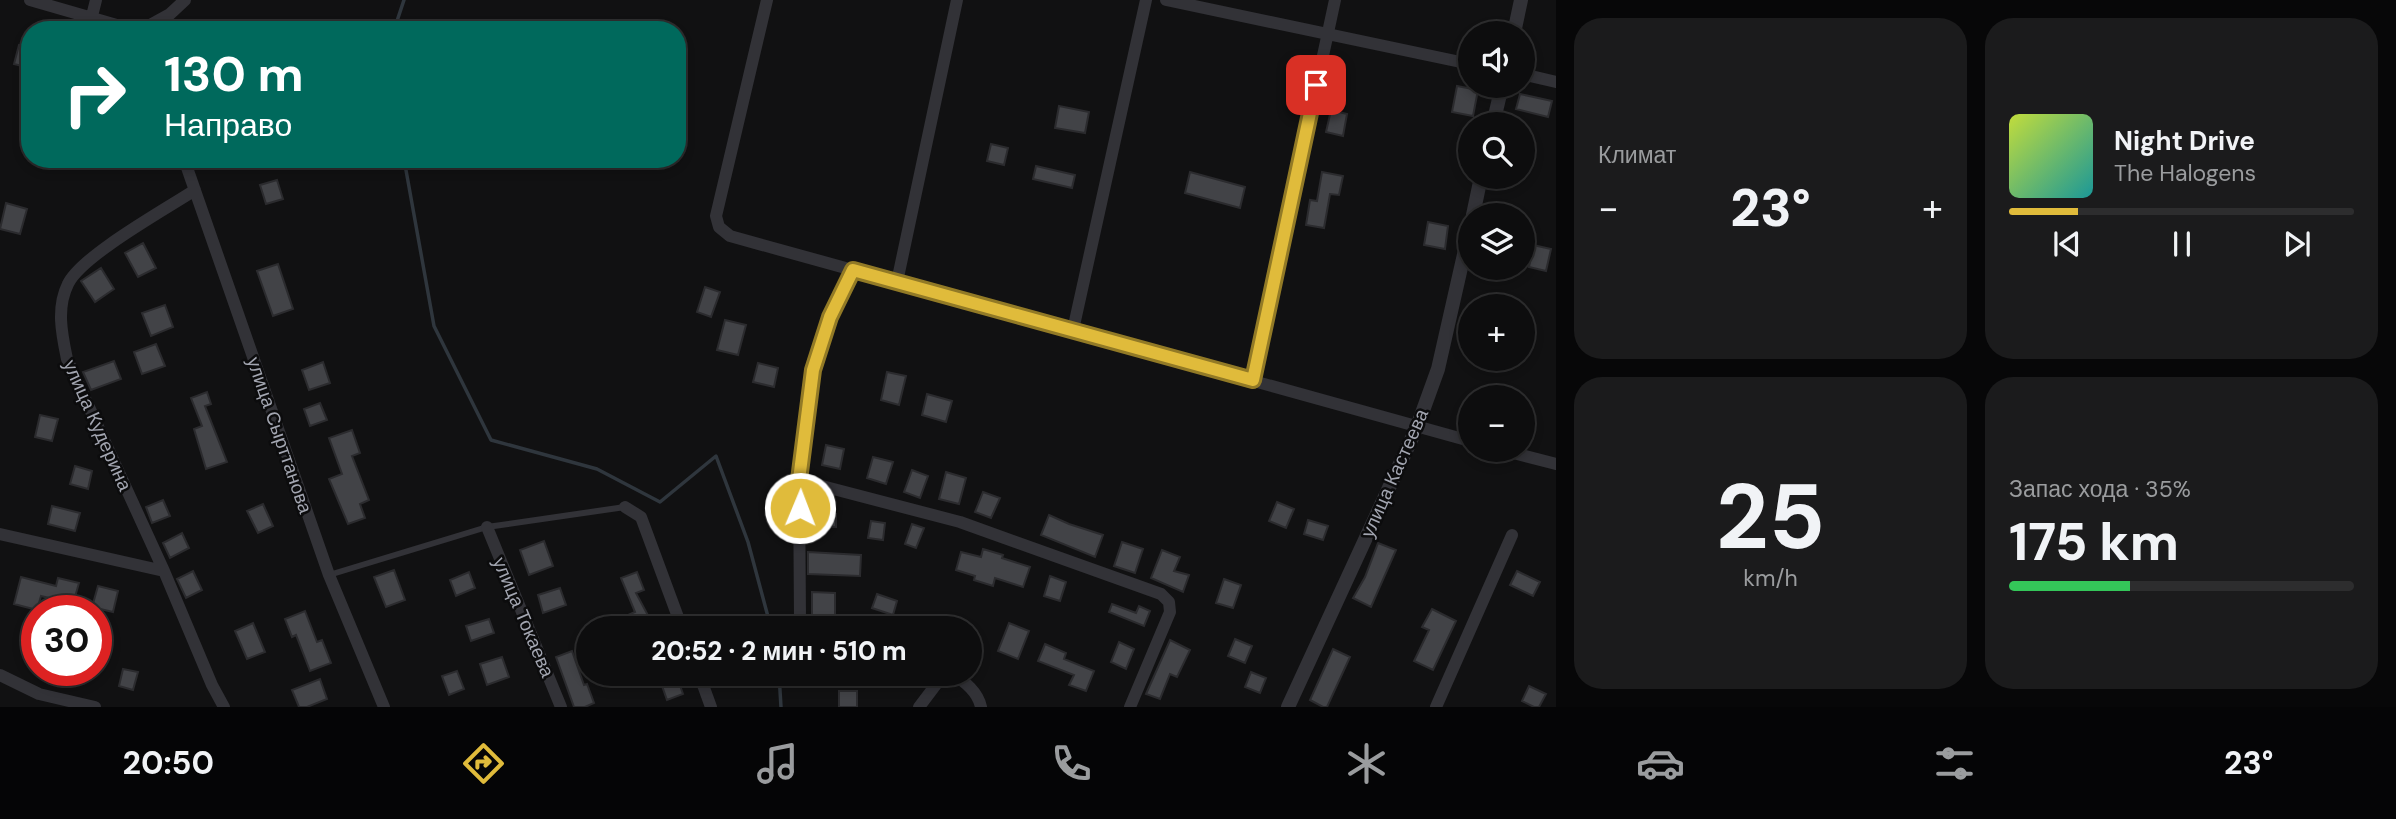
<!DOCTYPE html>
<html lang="ru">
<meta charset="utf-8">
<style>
:root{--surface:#0d0d0e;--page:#1b1b1c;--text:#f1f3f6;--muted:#9a9c9e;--line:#2d2d2e;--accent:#e0bb3b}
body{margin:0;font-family:"DM Sans",sans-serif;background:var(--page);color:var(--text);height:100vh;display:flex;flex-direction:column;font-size:26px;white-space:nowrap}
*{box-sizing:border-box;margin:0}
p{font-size:23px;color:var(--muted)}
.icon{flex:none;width:38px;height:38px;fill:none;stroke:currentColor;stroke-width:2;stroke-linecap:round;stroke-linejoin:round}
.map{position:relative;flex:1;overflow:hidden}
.details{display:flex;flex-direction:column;gap:18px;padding:18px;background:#070708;width:840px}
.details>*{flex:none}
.hud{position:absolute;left:21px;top:21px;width:665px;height:147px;border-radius:28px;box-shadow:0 4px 10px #0003,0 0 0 2px var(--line);background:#00695c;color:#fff;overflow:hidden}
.tools{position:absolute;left:1458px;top:21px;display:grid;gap:14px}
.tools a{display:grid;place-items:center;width:77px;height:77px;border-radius:50%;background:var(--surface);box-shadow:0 4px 10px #0003,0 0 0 2px var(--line);font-size:35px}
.speed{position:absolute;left:21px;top:595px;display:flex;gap:14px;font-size:35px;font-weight:700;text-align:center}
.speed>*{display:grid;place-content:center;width:91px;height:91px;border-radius:50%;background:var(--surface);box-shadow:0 4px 10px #0003,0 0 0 2px var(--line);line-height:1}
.speed .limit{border:10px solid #d22;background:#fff;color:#111}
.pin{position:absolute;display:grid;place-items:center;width:60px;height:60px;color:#fff;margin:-30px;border-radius:14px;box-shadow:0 4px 10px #0006}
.me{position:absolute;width:77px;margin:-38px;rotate:1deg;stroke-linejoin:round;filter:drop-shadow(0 0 5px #0008)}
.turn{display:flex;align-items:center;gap:24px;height:147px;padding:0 28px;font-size:32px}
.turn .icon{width:91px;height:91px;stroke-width:2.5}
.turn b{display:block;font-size:49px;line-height:60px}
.big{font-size:52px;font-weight:800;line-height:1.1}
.details .widget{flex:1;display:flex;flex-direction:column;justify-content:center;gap:10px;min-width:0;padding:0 24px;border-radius:28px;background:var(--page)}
.details .dial{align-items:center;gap:0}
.dial b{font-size:91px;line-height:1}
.song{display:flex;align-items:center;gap:21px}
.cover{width:84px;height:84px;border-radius:10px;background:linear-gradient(135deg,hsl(70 70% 55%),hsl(180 70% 35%))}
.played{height:7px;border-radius:4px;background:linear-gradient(90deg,var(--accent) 20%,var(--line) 20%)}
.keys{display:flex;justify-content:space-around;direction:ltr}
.heat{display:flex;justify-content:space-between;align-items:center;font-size:38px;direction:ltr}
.charge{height:10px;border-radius:5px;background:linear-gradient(90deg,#34c759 35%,var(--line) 0)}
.details .tiles{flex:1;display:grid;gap:18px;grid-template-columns:repeat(2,1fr)}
.trip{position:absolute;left:576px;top:616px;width:406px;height:70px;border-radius:35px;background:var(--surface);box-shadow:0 4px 10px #0003,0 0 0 2px var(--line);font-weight:800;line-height:70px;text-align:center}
.dock{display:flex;height:112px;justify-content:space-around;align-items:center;background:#050506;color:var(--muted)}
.dock .icon{width:49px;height:49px}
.dock .active{color:var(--accent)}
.dock b{font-size:32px;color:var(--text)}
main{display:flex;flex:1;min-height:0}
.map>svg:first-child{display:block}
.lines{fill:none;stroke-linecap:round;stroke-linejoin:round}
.stream{stroke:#2f363d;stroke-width:3.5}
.building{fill:#424347;stroke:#2b2b2e;stroke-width:2}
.service{stroke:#323237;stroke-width:6}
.minor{stroke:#323237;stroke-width:12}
.tertiary{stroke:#323237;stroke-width:14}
.route-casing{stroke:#927a26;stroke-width:18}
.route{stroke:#e0bb3b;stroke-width:12}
.labels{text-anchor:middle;stroke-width:5;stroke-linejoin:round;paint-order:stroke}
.street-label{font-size:19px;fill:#a3a6b1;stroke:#0c0c0d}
</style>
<main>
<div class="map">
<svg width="1556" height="707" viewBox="0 0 1556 707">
<rect width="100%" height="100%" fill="#111112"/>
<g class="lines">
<path class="stream" d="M394,30L404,0
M404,159L434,326L491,440L597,469L660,502L716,456L748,542L771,628
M779,674L781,707"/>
</g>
<path class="building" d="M19,45L30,48V68L14,64Z
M1457,86L1478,90L1473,116L1452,112Z
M1520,94L1552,101L1548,117L1516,109Z
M1059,106L1089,112L1085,133L1055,128Z
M1331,110L1347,114L1343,136L1326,132Z
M991,144L1008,148L1004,165L987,161Z
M1036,166L1075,175L1072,188L1033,179Z
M1190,172L1245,187L1240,208L1185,193Z
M1322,172L1343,176L1339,195L1330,194L1324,228L1306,225L1310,200L1317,201Z
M277,180L283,199L266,204L260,185Z
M6,203L27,209L20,234L0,229Z
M1428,222L1448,226L1445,249L1424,245Z
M143,243L156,268L138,277L125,253Z
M1533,245L1551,249L1546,271L1529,267Z
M278,264L293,309L273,316L257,271Z
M101,268L114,289L95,302L81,281Z
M705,287L720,292L711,317L697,312Z
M165,305L173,327L151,336L142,313Z
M725,320L746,325L738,355L717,350Z
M156,344L165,366L142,374L134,352Z
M114,361L121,379L91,390L83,372Z
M323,362L330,383L309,390L302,370Z
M758,363L778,368L774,387L753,382Z
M887,372L906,376L899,405L881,400Z
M207,392L211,404L205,406L227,462L206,469L194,429L202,426L191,398Z
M927,394L952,401L946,422L922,415Z
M320,403L327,420L310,426L304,409Z
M40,415L58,419L52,441L35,437Z
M352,430L360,453L352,456L369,500L360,504L365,518L348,524L329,479L342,474L329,438Z
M826,445L844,449L840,469L822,465Z
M873,457L893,462L886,484L867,478Z
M75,466L92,471L88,489L70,484Z
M912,470L928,476L920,498L904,492Z
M946,472L966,478L959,504L939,499Z
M983,492L1000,498L991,518L975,512Z
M163,500L170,516L152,523L146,507Z
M1277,502L1294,509L1286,528L1269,521Z
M263,504L273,526L258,533L247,511Z
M52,506L80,513L75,531L48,524Z
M808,513L836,514V527L808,526Z
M1049,515L1069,524L1103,535L1095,557L1041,535Z
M1308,520L1328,526L1323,540L1304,534Z
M871,521L885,523L883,540L868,538Z
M912,524L924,528L916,548L905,544Z
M182,533L189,548L170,558L163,543Z
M544,541L553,566L529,575L520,550Z
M1122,542L1143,549L1135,573L1114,566Z
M1378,543L1396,550L1371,607L1353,598L1365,577Z
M983,549L1003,555L1002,558L1030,567L1023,587L995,578L993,586L974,580L975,576L956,570L961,552L981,557Z
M1162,550L1180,557L1174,571L1189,575L1183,592L1151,578Z
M808,552L861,555L860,576L808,574Z
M394,570L405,600L386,607L374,577Z
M193,571L202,590L186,598L177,579Z
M1517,571L1540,582L1533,596L1510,585Z
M469,572L475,588L456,596L450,580Z
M637,572L644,590L636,593L651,621L636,628H624L619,619L635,612L621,578Z
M1050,576L1066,582L1060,601L1044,596Z
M21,577L56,586L58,578L79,583L73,604L41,596L37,610L14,604Z
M1224,579L1241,585L1233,608L1216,603Z
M98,586L118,591L113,612L92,607Z
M560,588L566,605L543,613L538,595Z
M812,592L835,593V619H812Z
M877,594L897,601L893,615L872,608Z
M1112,604L1136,613L1139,606L1150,611L1144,626L1109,612Z
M1432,609L1456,621L1433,670L1414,661L1429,630L1422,627Z
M305,611L317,642L322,640L331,663L310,671L296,635L292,637L285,619Z
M489,619L494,633L471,641L466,626Z
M253,623L265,652L247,659L235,631Z
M1009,623L1029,631L1018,659L998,651Z
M1235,639L1252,646L1245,663L1228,656Z
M1170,640L1190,650L1177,677L1170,674L1160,699L1146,694Z
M1119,642L1134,649L1126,669L1111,662Z
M1045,644L1066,653L1064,659L1094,671L1086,691L1069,685L1074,675L1038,661Z
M1333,649L1350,657L1327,707H1323L1310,700Z
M572,651L584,685L587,684L594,703L585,707H574L556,657Z
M502,657L509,677L487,685L480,664Z
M123,669L138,672L133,690L119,686Z
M457,671L464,689L449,695L442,676Z
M1251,672L1266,678L1260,693L1245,687Z
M677,677L683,694L667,700L661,683Z
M320,679L327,699L307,707H299L292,690Z
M1529,686L1546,694L1539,707H1534L1522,701Z
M839,691H857V707H839Z"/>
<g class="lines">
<path class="service" d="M329,575L487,527L625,507"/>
<path class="minor" d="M30,0L134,30
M767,0L716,216L719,227L730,236L1470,441
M1166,0L1470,64
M92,16L96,0
M141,30L170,14L185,0
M1522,74L1556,82
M184,159L329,575L384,707
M195,190C166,209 81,256 68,284C56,308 62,335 67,359L164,571L212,685L224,707
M897,282L957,0
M1073,330L1146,0
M1253,380L1335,0
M1502,450L1556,464
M799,480L960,522L1161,594L1169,602L1170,612L1130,707
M625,507L641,517L682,628
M487,527L561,707
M0,534L164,571
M805,628L800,619L799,480L813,370L830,317L853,269
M699,674L711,707
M953,674C965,682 978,692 981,707
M0,675L39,694L95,707
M919,707L944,674
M1436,707L1512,535"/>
<path class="tertiary" d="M1514,33L1521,0
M1493,124L1502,86
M1473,215L1481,177
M1288,707L1417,427L1438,369L1470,228"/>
</g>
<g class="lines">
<g class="route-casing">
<path id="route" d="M800,508L799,480L813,370L830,317L853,270L1253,380L1316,85"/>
</g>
<use href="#route" class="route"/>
</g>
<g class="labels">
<g class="street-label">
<text transform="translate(98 425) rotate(66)" y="7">улица Кудерина</text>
<text transform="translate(280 435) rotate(71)" y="7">улица Сырттанова</text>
<text transform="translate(1394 473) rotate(-66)" y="7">улица Кастеева</text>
<text transform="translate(524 617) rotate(67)" y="7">улица Токаева</text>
</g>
</g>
</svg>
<div class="tools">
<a><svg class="icon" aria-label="sound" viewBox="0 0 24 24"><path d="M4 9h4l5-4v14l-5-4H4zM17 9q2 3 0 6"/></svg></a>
<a><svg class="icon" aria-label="search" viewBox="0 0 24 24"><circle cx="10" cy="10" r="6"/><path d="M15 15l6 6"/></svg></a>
<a><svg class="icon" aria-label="layers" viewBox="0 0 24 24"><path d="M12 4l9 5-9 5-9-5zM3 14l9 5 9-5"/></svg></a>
<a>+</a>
<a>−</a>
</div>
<div class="speed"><div class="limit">30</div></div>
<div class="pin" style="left:1316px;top:85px;background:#d93025"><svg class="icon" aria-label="arrive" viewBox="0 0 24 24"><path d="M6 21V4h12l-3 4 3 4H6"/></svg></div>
<svg class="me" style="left:800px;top:508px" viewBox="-20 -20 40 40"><circle r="17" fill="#e0bb3b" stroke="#fff" stroke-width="3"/><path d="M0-11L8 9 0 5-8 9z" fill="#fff"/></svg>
<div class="trip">20:52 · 2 мин · 510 m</div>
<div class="hud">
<div class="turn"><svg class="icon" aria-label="right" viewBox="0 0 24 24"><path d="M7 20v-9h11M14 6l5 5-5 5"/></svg><div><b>130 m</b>Направо</div></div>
</div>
</div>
<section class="details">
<div class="tiles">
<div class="widget"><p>Климат</p>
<div class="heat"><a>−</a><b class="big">23°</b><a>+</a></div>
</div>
<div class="widget">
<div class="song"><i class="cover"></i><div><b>Night Drive</b><p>The Halogens</p></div></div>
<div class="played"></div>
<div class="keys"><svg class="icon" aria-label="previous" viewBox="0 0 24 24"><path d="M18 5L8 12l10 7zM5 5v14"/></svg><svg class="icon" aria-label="pause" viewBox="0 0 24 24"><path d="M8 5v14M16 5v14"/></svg><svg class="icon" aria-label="next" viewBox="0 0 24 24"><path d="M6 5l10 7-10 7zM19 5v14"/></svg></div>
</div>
<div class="widget dial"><b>25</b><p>km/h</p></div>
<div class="widget"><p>Запас хода · 35%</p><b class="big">175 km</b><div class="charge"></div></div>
</div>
</section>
</main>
<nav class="dock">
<b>20:50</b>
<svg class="icon active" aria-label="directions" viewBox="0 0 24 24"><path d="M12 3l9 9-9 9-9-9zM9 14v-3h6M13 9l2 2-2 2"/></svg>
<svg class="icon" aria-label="music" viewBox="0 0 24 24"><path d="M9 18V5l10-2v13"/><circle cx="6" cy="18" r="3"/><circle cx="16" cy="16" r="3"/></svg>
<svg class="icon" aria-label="phone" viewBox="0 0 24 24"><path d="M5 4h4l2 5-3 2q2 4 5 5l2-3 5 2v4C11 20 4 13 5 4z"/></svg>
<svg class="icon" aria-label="climate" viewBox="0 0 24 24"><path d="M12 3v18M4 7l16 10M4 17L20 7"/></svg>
<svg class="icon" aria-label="car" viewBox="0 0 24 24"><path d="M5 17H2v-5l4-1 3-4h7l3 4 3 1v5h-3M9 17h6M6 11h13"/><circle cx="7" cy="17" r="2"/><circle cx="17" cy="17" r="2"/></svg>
<svg class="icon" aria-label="filters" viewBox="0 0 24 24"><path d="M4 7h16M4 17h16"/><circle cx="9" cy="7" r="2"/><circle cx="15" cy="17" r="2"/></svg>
<b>23°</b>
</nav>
